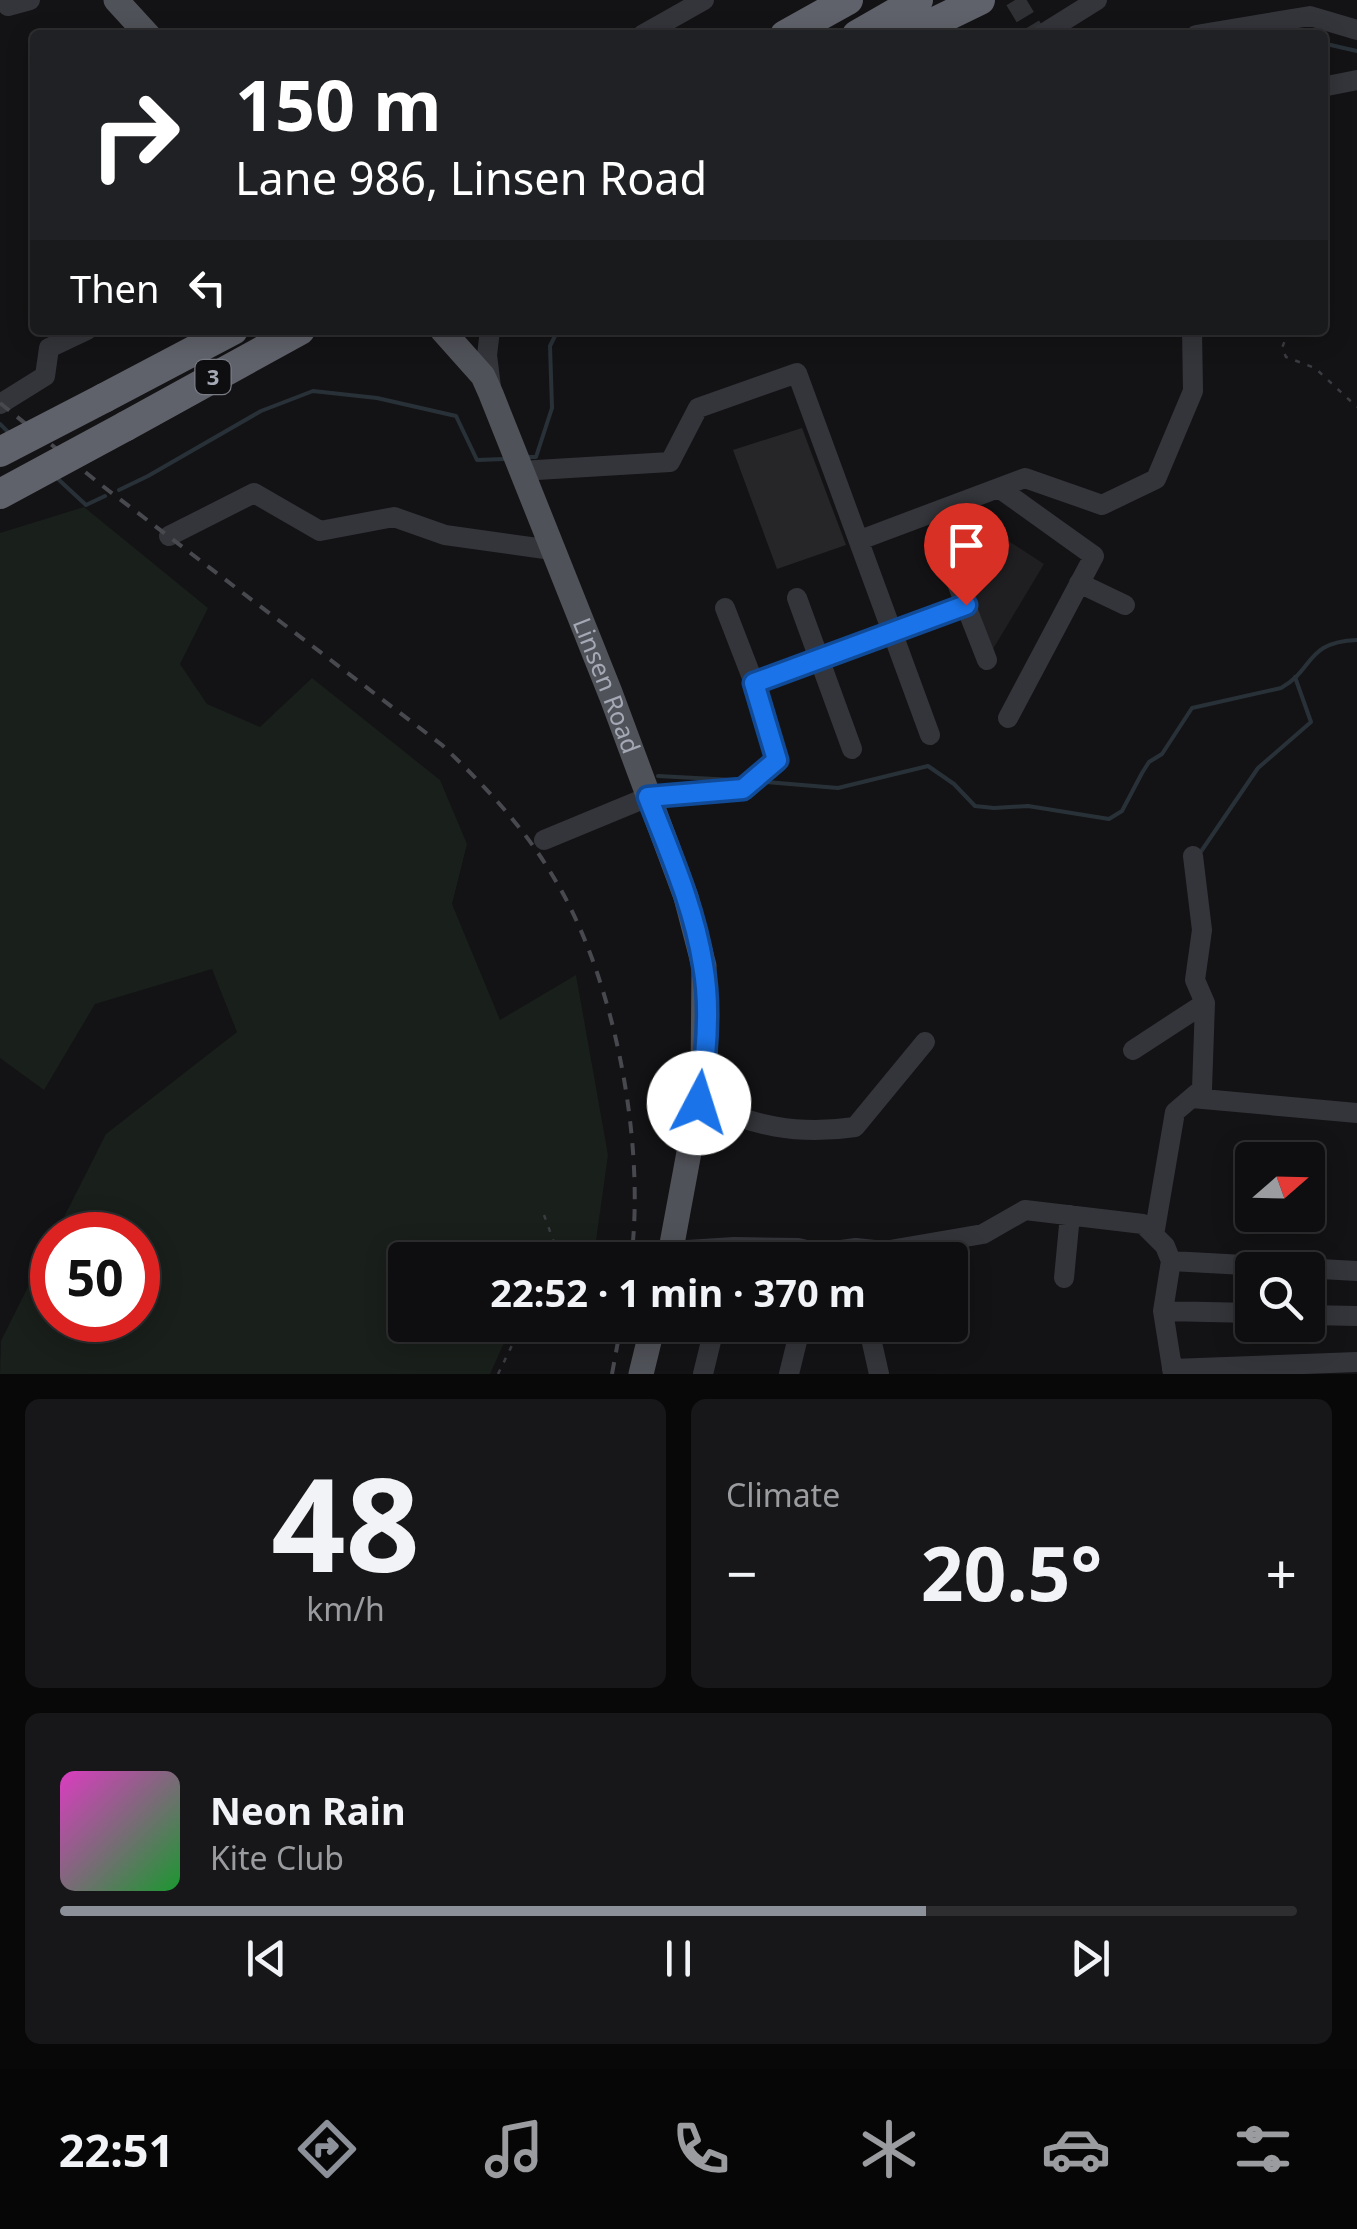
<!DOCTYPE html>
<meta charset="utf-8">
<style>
:root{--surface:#0e0e10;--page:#171719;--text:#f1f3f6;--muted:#9b9c9f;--line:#2e2e30;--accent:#8c9099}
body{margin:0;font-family:"Noto Sans",sans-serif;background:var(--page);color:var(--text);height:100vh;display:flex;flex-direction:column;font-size:38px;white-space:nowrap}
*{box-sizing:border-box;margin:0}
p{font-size:32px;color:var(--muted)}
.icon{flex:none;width:55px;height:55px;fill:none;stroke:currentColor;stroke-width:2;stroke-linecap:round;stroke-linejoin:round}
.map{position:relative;height:1374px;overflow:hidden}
.side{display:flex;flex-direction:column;gap:25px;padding:25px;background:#080809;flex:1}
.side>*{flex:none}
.top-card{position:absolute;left:30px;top:30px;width:1298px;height:305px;border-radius:10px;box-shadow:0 5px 25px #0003,0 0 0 2px var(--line);background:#202124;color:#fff;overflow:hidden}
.needle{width:65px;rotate:70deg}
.controls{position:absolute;left:1235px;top:1142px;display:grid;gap:20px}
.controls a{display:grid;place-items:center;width:90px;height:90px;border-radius:10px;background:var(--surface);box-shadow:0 5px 25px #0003,0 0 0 2px var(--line);font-size:50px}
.speed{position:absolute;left:30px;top:1212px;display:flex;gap:20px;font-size:50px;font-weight:700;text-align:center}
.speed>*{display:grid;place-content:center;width:130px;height:130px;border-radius:50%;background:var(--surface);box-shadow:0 5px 25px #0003,0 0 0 2px var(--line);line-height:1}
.speed .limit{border:15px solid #d22;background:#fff;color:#111}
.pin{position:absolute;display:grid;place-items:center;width:85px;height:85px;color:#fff;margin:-102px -42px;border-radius:50% 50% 50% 0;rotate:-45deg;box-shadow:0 0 10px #0007}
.pin .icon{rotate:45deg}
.me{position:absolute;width:110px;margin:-55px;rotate:5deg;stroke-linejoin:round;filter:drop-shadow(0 0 8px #0008)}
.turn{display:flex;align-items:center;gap:35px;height:210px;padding:0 40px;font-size:45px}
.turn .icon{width:130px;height:130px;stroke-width:2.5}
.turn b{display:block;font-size:70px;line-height:85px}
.then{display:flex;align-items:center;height:95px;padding:0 40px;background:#0003;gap:20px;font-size:38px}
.big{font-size:75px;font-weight:700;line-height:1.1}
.side .widget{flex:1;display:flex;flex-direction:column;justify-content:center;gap:15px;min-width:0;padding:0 35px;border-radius:15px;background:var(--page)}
.side .dial{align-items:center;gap:0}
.dial b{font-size:130px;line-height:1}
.song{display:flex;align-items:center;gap:30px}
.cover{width:120px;height:120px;border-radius:15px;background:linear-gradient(135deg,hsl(310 70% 55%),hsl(130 70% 35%))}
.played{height:10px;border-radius:5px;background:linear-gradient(90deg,var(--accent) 70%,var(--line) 70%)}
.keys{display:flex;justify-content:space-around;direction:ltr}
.heat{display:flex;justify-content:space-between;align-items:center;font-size:55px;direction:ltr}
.side .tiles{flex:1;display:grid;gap:25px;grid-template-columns:1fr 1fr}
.widget:last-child{grid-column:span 2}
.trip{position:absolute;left:388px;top:1242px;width:580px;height:100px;border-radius:10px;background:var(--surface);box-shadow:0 5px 25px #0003,0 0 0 2px var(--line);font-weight:700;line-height:100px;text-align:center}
.tab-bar{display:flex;height:160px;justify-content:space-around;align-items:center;background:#060606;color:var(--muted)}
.tab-bar .icon{width:70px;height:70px}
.tab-bar .current{color:var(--accent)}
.tab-bar b{font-size:45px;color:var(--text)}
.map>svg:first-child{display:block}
.built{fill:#1f1f22}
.green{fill:#191f1a}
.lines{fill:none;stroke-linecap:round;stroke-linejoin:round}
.stream{stroke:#293138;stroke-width:4}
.building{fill:#262629}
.minor-tunnel{stroke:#303135;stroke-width:20;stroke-dasharray:20 10;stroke-linecap:butt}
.path{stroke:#3a3c41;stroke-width:2.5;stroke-dasharray:5 8;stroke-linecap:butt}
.minor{stroke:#34353a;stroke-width:20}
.major{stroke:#505259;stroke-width:25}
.highway{stroke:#60626b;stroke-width:30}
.rail{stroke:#47494f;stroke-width:4;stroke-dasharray:12 10;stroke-linecap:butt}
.highway-bridge{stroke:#60626b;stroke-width:30}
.route-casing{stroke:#114b97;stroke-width:25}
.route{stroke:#1a73e8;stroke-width:18}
.labels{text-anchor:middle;stroke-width:10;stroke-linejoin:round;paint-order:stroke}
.shield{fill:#0e0e10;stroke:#787a84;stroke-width:2.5}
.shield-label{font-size:22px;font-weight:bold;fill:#a5a9b5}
.street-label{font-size:25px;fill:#a5a9b5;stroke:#0e0e10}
</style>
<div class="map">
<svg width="1357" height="1374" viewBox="0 0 1357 1374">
<rect width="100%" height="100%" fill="#131315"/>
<path class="built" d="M973,518L1044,564L990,654L951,551Z"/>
<path class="green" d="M84,507L208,608L180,664L207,704L260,727L312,678L440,780L467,844L452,904L500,1020L576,975L608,1155L595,1248L571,1260H405V1325H512L490,1374H0L1,1341L52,1239V1320H138V1235H55L106,1134L237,1032L212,969L95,1004L44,1090L0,1058V533Z"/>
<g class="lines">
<path class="stream" d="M1322,43L1357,51
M0,424L11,435
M529,457H536L552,408L550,346L558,330
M58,479L86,505L105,496
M119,490L148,476L261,411L313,391L377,398L456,416L477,460L504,459
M658,776L733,780
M766,782L838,788L928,766L954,784L975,806L994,808L1028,806L1109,819L1122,811L1142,773L1149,762L1162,754L1192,708L1281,688C1315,669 1305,642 1357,640
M1200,853L1258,768L1311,722L1295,677"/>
</g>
<path class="building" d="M802,428L846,545L777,569L733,450Z"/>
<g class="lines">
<path class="minor-tunnel" d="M1015,0L1036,35"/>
<path class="path" d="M1289,330L1282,348L1286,357L1315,368L1357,407
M544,1215L558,1253L555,1260
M498,1374L522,1325"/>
<path class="minor" d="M8,6L30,0
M642,35L704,0
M1041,35L1097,0
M1196,35L1310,16L1357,30
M1322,87L1357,80
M490,330L487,355L491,387
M0,404L45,376L49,348L87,330
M520,471L670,462L698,408L797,373L930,735
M999,488L1094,556L1008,718
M169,536L254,493L320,531L394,517L445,535L552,550
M860,540L1025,478L1102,505L1156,479L1193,391L1192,330
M946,555L987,660
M1079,583L1125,605
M797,598L852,749
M754,683L965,605
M544,840L648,797L743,789L777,760L754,683L725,608
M1133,1050L1205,1003
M1192,1098L1357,1113
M699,1103C755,1125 795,1136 855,1127L925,1042
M1154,1235L1175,1112L1202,1089L1205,1003L1195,980L1202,930L1193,856
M671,1251L734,1247L798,1248L819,1253L856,1248L884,1251L983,1234L1025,1210L1143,1224L1165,1246L1171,1261L1163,1311L1173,1374
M1171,1261L1357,1271
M1064,1278L1070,1215
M1163,1311L1252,1313
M1308,1315L1357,1316
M868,1325L879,1374
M1172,1369L1357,1362
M703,1374L715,1325
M789,1374L801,1325"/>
<g class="major">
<path d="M116,0L148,35"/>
<path id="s1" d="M442,330L483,376L491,394L611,695L686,897L704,966L703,1077L669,1260"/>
<path d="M641,1374L653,1325"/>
</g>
<path class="highway" d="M785,35L848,0
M857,35L918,0
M908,35L980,0
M104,398L233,330
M126,426L300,330"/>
<path class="rail" d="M0,403L100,484L442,745C484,785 524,827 554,878C615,978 646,1144 631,1260
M612,1374L621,1325"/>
<path class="highway-bridge" d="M0,452L104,398
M0,494L126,426"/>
</g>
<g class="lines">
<g class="route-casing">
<path id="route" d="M699,1103C706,1060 711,1008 703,965C694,907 669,851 648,797L743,789L777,760L754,683L966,605"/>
</g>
<use href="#route" class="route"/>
</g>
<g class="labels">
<rect class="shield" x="195.5" y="360" width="35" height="34" rx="8"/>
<g class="shield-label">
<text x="213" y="385">3</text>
</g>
<g class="street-label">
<text dy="9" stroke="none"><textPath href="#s1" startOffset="395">Linsen Road</textPath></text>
</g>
</g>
</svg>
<div class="controls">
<a><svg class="needle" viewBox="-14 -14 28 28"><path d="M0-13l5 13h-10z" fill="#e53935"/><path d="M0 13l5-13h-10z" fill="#9b9c9f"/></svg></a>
<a><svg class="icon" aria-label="search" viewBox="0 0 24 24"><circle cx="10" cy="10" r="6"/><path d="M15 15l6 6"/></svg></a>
</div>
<div class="speed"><div class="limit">50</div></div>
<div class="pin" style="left:966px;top:605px;background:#d93025"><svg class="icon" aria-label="arrive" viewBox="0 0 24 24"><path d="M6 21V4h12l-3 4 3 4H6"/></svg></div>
<svg class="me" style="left:699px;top:1103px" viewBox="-20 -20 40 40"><circle r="19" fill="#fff"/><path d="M0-13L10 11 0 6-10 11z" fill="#1a73e8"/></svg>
<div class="trip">22:52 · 1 min · 370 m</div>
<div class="top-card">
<div class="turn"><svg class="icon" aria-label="right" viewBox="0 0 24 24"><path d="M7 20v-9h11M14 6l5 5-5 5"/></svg><div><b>150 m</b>Lane 986, Linsen Road</div></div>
<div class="then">Then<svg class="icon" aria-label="left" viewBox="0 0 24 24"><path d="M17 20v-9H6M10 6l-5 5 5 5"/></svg></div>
</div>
</div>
<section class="side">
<div class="tiles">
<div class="widget dial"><b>48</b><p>km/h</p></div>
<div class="widget"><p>Climate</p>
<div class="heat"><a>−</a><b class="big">20.5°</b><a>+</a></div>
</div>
<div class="widget">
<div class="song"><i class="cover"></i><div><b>Neon Rain</b><p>Kite Club</p></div></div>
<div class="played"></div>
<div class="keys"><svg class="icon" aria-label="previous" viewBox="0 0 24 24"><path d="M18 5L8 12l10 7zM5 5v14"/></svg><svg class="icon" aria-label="pause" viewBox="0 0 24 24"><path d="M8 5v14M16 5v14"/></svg><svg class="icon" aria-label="next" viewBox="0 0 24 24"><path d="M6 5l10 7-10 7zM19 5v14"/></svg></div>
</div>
</div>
</section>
<nav class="tab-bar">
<b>22:51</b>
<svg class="icon current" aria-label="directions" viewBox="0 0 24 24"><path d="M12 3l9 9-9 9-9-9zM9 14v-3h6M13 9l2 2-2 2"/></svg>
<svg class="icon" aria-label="music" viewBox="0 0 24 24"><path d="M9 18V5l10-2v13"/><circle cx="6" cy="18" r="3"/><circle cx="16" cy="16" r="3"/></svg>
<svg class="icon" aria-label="phone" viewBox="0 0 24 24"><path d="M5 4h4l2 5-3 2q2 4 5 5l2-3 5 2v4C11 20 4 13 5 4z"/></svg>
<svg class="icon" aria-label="climate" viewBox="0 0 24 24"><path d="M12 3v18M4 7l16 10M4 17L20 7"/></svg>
<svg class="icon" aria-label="car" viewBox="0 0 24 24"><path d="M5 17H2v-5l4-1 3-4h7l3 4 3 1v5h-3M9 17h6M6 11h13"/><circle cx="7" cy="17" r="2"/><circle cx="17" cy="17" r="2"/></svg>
<svg class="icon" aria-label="filters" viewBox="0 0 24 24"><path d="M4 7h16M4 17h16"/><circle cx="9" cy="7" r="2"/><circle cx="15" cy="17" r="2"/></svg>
</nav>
